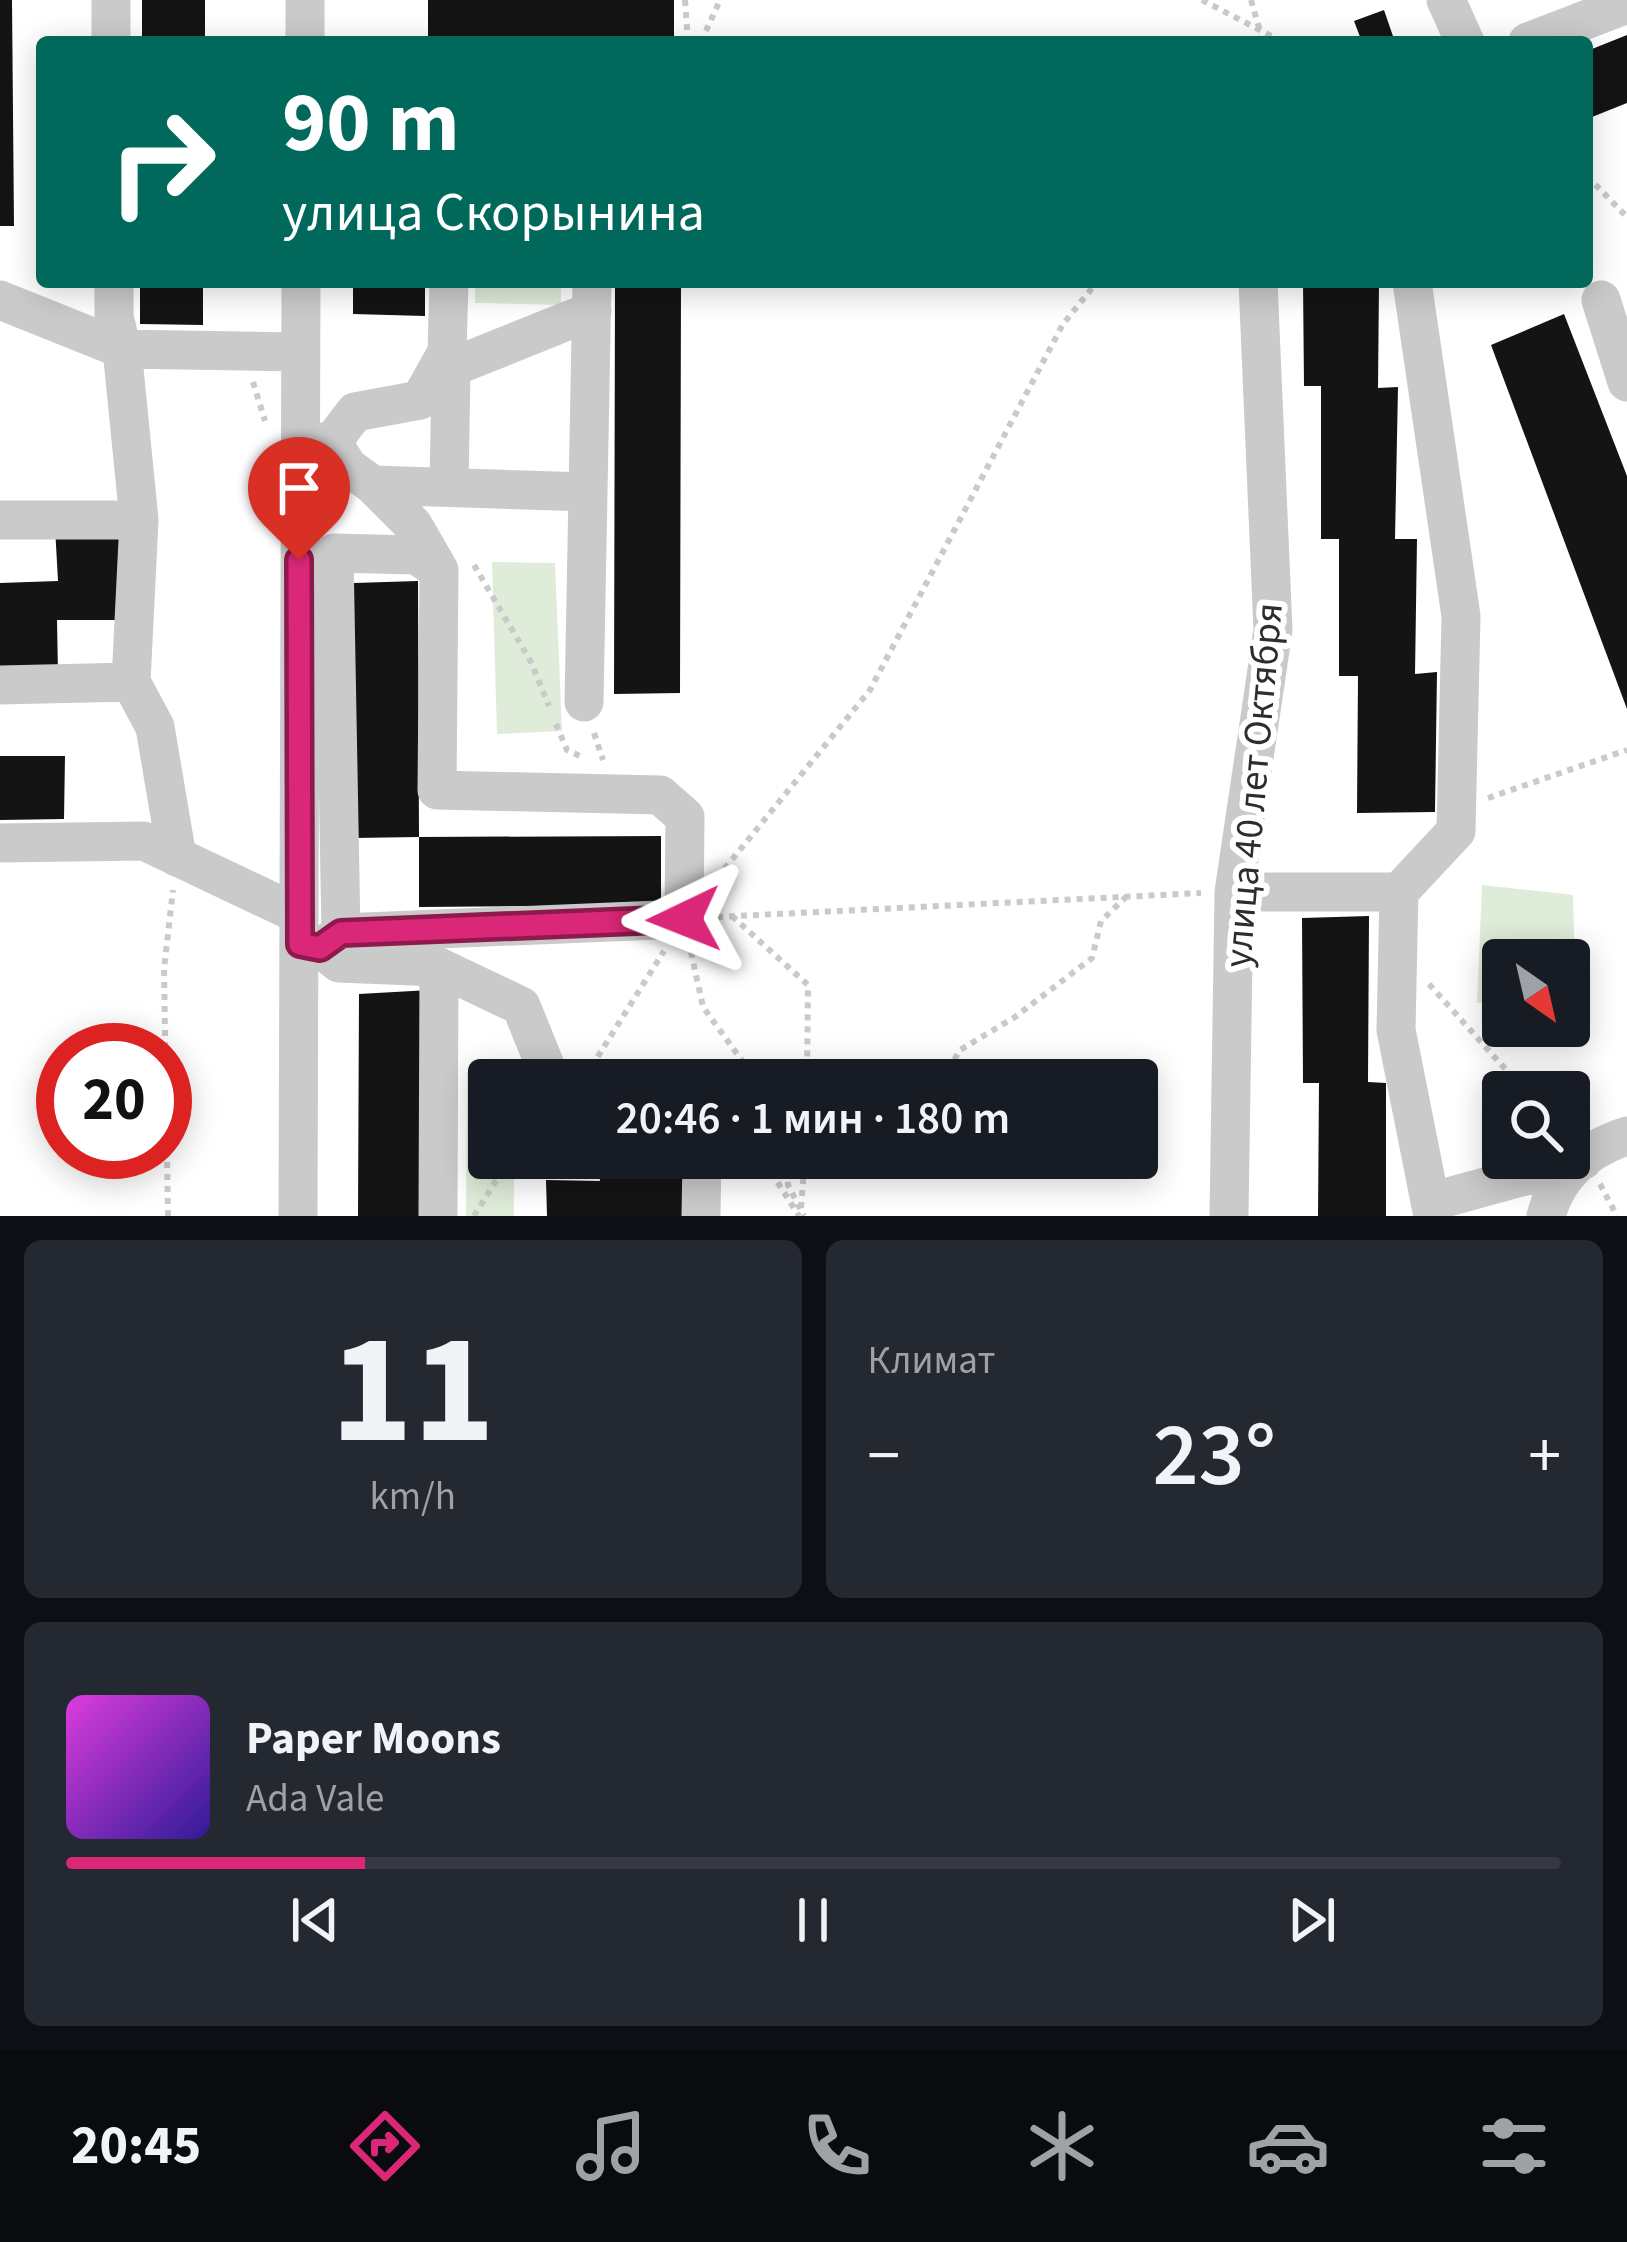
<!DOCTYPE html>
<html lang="ru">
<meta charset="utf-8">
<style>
:root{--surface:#171b24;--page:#242831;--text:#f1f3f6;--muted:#9ea1a6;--line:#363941;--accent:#db2777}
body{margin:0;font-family:"Source Sans 3",sans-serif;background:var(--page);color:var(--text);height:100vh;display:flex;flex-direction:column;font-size:45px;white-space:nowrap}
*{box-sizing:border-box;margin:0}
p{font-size:39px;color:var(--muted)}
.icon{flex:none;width:66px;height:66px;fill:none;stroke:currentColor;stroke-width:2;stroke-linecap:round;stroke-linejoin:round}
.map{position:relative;height:1216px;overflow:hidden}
.drawer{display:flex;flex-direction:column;gap:24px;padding:24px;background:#0d0f14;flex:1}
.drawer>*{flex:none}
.top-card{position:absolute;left:36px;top:36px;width:1557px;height:252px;border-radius:12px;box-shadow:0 6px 30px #0003;background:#00695c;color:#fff;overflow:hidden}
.needle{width:78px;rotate:146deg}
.fabs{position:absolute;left:1482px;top:939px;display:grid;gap:24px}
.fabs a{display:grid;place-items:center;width:108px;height:108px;border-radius:12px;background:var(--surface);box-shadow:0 6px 30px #0003;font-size:60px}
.speed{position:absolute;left:36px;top:1023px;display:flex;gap:24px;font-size:60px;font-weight:700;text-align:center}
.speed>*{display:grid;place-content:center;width:156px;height:156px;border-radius:50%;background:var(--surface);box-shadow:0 6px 30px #0003;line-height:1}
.speed .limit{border:18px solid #d22;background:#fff;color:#111}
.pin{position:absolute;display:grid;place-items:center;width:102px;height:102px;color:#fff;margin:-123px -51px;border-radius:50% 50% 50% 0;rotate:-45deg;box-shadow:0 0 12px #0007}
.pin .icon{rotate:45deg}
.me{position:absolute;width:132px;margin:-66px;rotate:268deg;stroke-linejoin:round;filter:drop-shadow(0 0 9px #0008)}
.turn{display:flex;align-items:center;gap:42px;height:252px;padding:0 48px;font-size:54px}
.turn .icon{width:156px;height:156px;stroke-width:2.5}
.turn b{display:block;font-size:84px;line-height:102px}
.big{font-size:90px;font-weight:600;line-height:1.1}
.drawer .widget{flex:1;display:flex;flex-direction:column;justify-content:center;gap:18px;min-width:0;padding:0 42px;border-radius:18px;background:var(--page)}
.drawer .dial{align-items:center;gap:0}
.dial b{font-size:156px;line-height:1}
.song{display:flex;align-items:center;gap:36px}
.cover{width:144px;height:144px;border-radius:18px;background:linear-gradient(135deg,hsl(300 70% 55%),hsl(250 70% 35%))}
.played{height:12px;border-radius:6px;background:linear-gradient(90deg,var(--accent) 20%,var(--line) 20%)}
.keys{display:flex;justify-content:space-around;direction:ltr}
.heat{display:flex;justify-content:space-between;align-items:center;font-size:66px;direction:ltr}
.drawer .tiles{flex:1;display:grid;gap:24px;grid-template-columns:1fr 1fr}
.widget:last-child{grid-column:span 2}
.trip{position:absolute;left:468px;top:1059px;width:690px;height:120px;border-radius:12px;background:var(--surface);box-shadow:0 6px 30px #0003;font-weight:600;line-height:120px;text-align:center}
.tab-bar{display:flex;height:192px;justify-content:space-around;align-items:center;background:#090b0e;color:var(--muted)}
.tab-bar .icon{width:84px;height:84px}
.tab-bar .current{color:var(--accent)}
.tab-bar b{font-size:54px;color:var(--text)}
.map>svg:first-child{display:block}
.green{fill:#dfecd9}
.building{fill:#141414}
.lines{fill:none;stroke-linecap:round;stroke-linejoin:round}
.path{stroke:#cacaca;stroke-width:6;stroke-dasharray:6 6;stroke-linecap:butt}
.minor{stroke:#cacaca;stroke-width:39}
.route-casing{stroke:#8e194d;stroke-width:30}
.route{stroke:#db2777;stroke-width:21}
.labels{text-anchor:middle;stroke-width:12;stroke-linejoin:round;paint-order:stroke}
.street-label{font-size:39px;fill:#2d2d2d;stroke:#fff}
</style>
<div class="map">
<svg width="1627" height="1216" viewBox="0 0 1627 1216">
<rect width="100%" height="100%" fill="#fff"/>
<path class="green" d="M475,282H561V305L475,303Z
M492,562L555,563L562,731L497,734Z
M1482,885L1573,895L1576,1008H1569V960H1503V1004L1477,1003Z
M467,1072L516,1075V1080H489V1158H514V1216H466Z"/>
<path class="building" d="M0,0H12L14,226H0Z
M142,0H205V42H142Z
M428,0H674V42H428Z
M1384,10L1395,42H1362L1354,21Z
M1627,35V103L1587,119V51Z
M140,282H203V325L140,324Z
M353,282H425V316L353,314Z
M615,282H681L680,693L614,694Z
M1303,282H1379L1378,388L1398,387L1395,539H1417L1415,674L1437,672L1435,812L1357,813L1358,676H1339V539H1321V386H1304Z
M1564,314L1627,476V709L1491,345Z
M55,527H121V620H57L58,674H0V583L58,581Z
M418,581L419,837L353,838L354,583Z
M0,756H65L64,819L0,820Z
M661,836V905L419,907V837Z
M1369,916L1368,1082L1386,1083V1216H1318L1319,1083H1303L1302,918Z
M430,990L429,1216H358L359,994Z
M687,1159L688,1216H547L546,1180L600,1181L598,1160Z"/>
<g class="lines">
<path class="path" d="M685,0L688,42
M1202,0L1283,42
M1251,0L1260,31
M701,42L720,0
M1587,176L1627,217
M253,382L265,421
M474,565L531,662L549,706
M556,724L567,750L584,758
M594,733L603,760
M1488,798L1627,750
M717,878L870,690L1063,324L1097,282
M732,916L808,985L807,1080
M717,917L1201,893
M691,952L703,1007L756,1080
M1429,984L1526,1092
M585,1077L664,951
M942,1080L960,1050L1015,1017L1092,958L1101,921L1126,897
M752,1158L771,1172L799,1216
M785,1158L788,1185L804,1216
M1600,1184L1617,1216
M801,1208L805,1158
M168,1216L164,969L173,890
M474,1216L510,1158"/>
<path class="minor" d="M111,0V42
M1446,0L1465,42
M305,42V0
M1528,42L1627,4
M114,282V317L122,349
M0,300L122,349
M1601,300L1627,382
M435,374L592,311
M308,442H332L355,412L420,400L447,352L449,282
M332,442L348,467L373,485L588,492
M449,486L451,370
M0,520H139
M131,682L155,727L177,857
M0,685L131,682L139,520L122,349L300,352
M584,702L592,282
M0,843L144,841L298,914
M1234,892H1399L1396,1030L1433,1216
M1399,892L1456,831L1461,616L1412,282
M341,933L334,553L416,555L439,570
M300,944L320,948L341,933L684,919L685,817L660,795L437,790L439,570L413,525L373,485
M320,948L339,963L439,967L438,1216
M439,967L521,1006L551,1080
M1430,1202L1583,1160
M298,1216L301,282
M701,1216L702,1158
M1229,1216L1234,892L1273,630L1258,282
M1546,1216C1557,1175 1586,1149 1627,1136"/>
</g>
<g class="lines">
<g class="route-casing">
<path id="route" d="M299,560L300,944L320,948L341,933L684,919"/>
</g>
<use href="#route" class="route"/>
</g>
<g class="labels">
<g class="street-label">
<text transform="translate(1252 785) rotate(-85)" y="14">улица 40 лет Октября</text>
</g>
</g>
</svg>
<div class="fabs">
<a><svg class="needle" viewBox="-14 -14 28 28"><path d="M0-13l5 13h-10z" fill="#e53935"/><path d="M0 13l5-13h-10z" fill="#9ea1a6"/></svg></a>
<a><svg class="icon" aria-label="search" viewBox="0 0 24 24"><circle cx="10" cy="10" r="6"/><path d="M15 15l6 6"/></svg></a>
</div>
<div class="speed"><div class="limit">20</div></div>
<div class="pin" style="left:299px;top:560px;background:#d93025"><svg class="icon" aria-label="arrive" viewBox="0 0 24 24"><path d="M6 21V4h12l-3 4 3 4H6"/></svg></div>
<svg class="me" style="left:684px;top:919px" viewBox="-20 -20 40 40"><path d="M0-17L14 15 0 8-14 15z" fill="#db2777" stroke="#fff" stroke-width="4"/></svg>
<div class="trip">20:46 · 1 мин · 180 m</div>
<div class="top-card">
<div class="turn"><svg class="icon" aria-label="right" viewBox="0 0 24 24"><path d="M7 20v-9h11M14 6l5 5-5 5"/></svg><div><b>90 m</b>улица Скорынина</div></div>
</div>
</div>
<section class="drawer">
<div class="tiles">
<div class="widget dial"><b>11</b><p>km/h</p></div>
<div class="widget"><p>Климат</p>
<div class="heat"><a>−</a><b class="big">23°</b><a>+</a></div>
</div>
<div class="widget">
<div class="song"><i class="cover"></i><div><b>Paper Moons</b><p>Ada Vale</p></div></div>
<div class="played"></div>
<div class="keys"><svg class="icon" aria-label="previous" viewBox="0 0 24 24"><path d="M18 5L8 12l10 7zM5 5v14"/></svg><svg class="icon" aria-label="pause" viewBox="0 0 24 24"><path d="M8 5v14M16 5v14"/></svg><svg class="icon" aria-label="next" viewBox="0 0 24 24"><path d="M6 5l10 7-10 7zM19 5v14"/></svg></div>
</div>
</div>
</section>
<nav class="tab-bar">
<b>20:45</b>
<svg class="icon current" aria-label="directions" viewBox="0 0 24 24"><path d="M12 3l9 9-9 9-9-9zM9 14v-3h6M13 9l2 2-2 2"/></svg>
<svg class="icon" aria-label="music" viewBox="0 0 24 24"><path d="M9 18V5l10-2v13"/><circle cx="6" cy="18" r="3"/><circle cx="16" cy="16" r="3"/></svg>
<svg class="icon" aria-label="phone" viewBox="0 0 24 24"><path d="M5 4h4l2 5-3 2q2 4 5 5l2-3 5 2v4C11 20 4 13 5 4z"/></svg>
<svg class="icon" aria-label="climate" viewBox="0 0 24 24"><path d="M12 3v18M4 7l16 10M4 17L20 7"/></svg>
<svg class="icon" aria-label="car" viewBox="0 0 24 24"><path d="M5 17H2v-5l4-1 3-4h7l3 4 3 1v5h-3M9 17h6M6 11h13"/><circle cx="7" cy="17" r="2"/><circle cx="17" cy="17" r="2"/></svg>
<svg class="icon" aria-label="filters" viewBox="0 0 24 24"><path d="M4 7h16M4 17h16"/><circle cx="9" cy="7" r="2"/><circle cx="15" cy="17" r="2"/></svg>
</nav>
